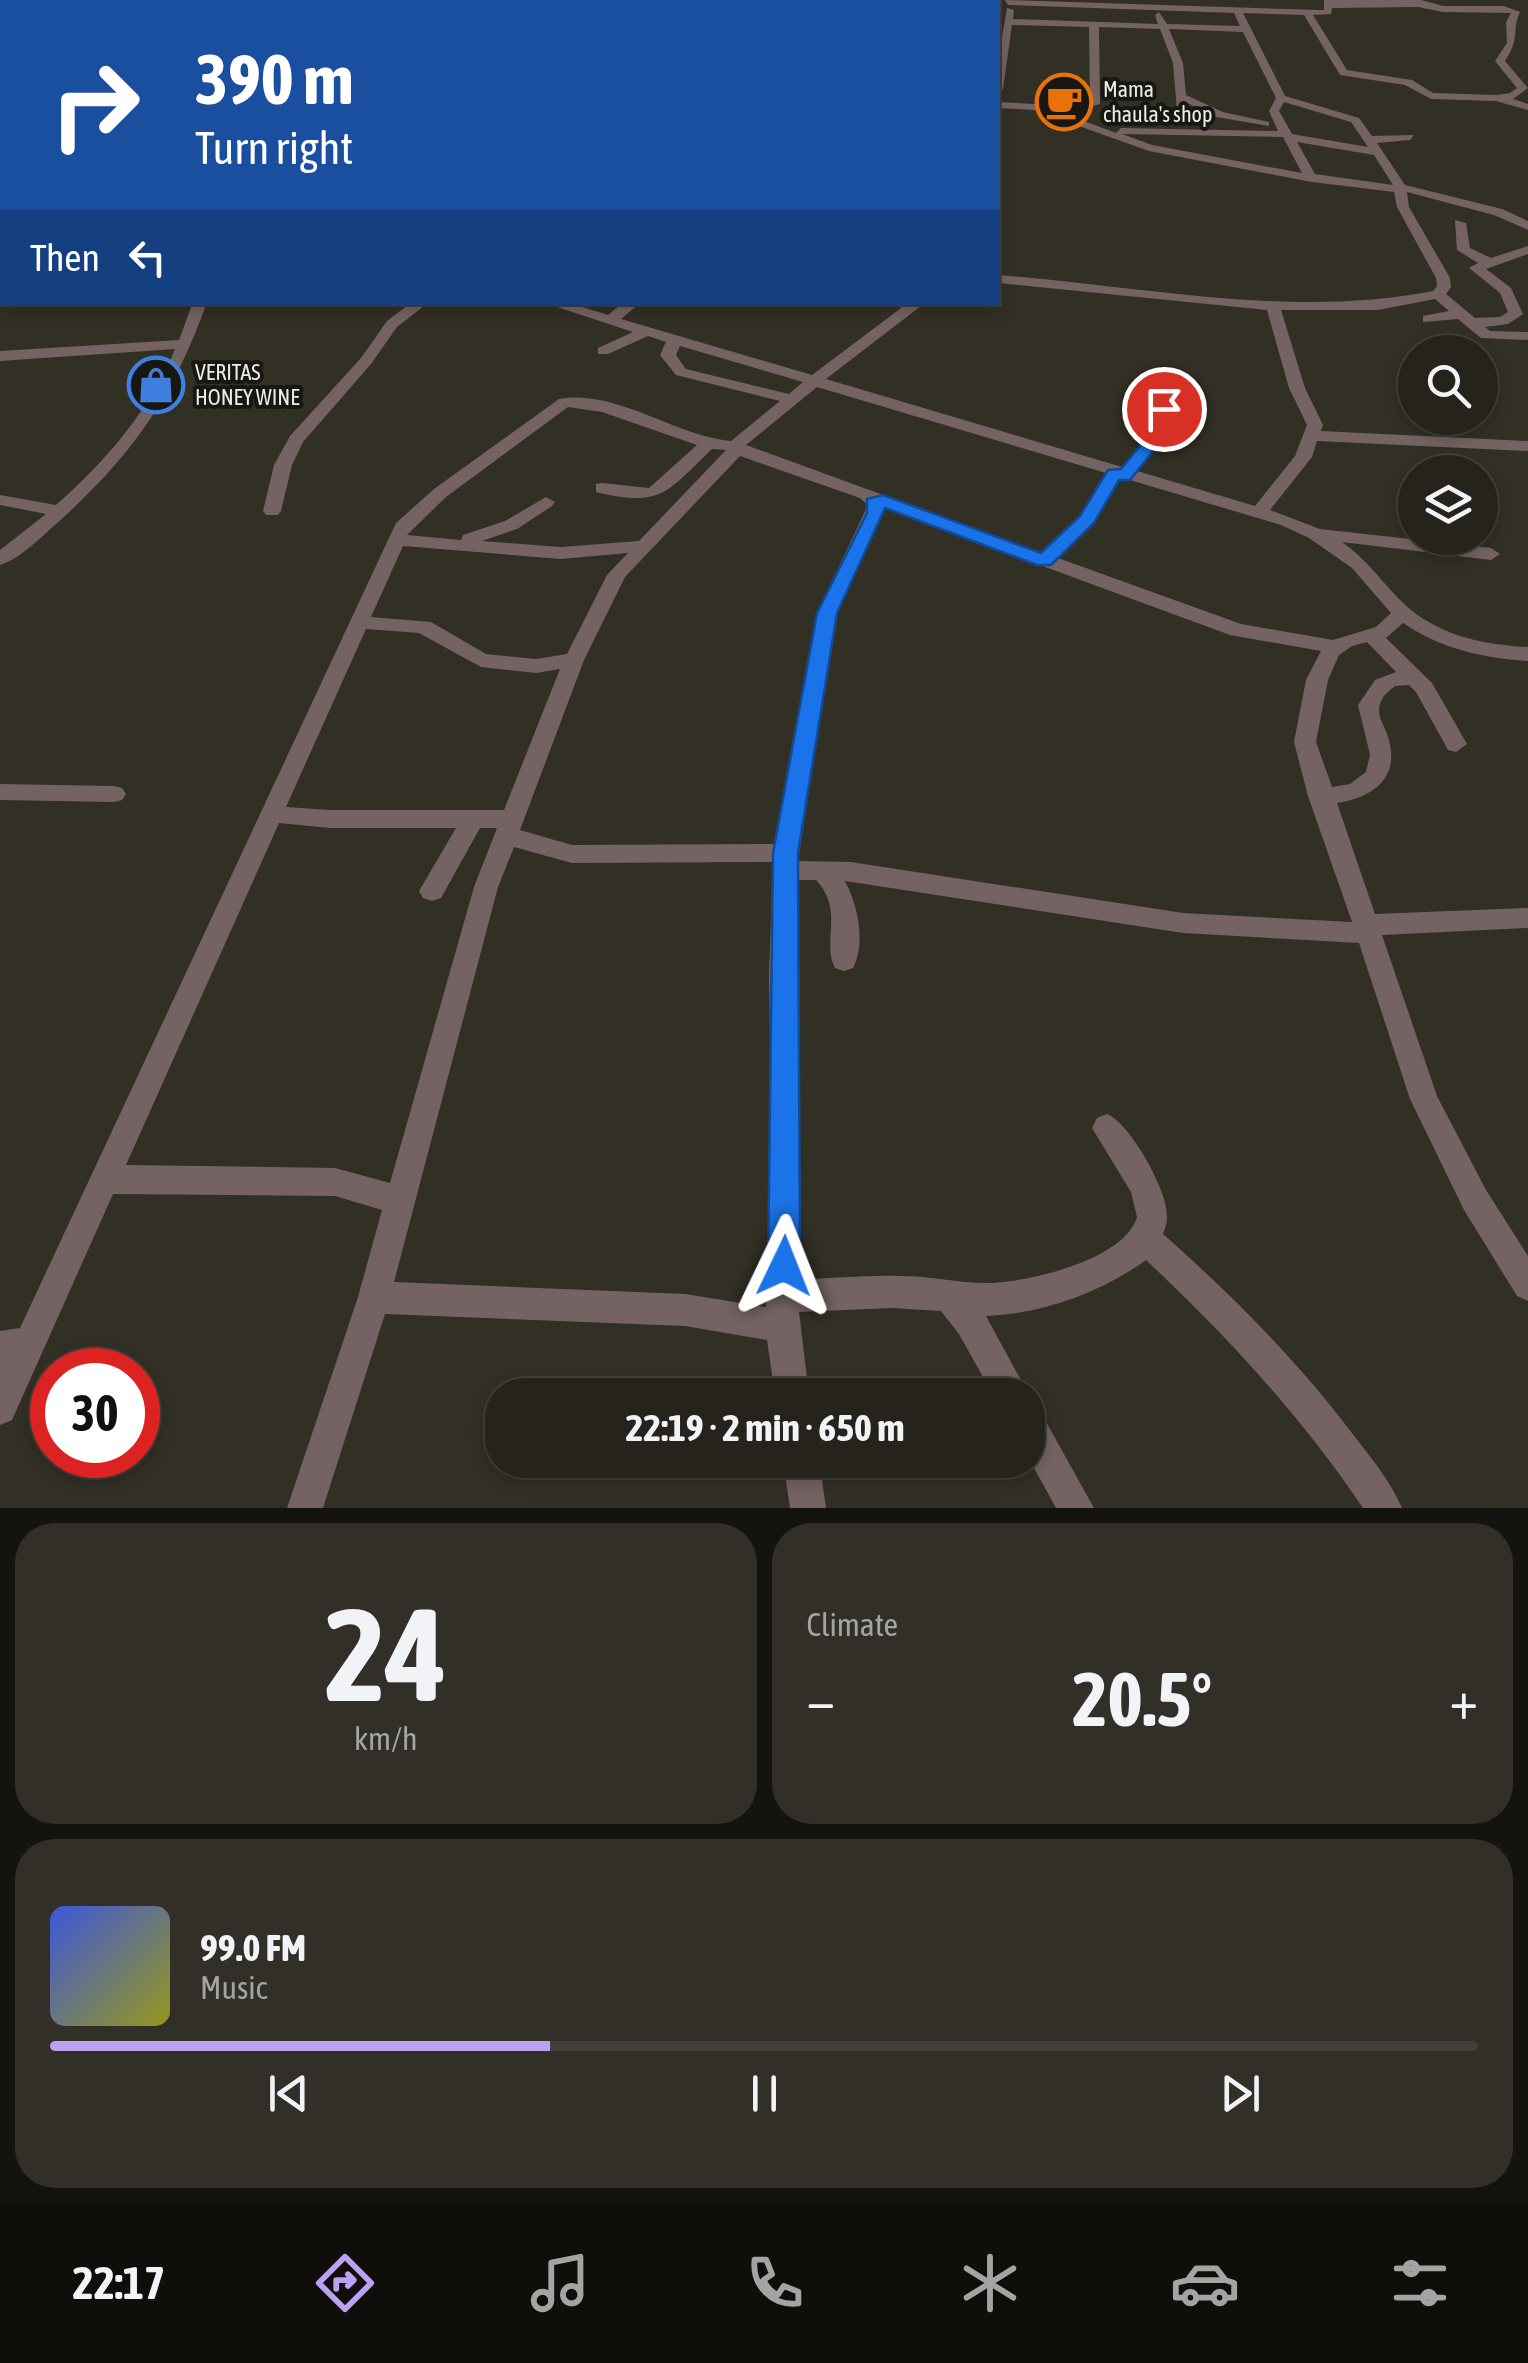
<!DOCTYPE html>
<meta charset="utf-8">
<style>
:root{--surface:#26231c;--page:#322f29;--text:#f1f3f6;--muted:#a4a4a3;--line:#42403b;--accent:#bca0f2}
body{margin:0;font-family:"Asap Condensed",sans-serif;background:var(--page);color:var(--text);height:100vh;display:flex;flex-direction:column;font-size:38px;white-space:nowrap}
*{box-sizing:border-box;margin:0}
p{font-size:32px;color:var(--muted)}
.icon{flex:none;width:55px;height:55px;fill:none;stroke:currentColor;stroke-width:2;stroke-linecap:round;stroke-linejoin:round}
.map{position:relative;height:1508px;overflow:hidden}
.panel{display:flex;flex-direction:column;gap:15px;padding:15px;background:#15130f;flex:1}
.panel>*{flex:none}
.hud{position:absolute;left:0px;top:0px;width:1000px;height:305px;box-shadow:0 5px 15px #0003,0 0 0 2px var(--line);background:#1a4fa0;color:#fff;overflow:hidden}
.tools{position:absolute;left:1398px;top:335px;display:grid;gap:20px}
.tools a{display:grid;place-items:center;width:100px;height:100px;border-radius:50%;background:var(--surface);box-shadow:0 5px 15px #0003,0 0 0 2px var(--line);font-size:50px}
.speed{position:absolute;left:30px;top:1348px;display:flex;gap:20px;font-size:50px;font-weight:700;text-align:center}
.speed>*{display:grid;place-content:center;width:130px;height:130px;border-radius:50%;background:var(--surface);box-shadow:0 5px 15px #0003,0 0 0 2px var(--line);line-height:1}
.speed .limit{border:15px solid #d22;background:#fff;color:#111}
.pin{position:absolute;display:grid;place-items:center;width:85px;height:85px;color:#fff;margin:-42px;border:5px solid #fff;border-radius:50%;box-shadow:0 2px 10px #0007}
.me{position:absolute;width:110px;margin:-55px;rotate:2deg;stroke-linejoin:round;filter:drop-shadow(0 0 8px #0008)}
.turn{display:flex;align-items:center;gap:35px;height:210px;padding:0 30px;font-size:45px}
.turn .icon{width:130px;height:130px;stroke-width:2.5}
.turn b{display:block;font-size:70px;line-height:85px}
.then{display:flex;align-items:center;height:95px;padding:0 30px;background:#0003;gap:20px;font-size:38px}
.big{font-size:75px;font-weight:700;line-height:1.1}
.panel .card{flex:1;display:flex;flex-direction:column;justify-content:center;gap:15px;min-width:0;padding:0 35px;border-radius:40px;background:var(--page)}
.panel .dial{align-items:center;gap:0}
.dial b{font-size:130px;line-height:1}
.song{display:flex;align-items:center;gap:30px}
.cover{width:120px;height:120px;border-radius:15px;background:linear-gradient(135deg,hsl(230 70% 55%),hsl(60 70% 35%))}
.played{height:10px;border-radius:5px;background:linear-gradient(90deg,var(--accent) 35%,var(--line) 35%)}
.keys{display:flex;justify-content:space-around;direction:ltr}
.heat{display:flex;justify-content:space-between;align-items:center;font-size:55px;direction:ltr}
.panel .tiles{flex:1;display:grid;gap:15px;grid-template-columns:1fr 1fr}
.card:last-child{grid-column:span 2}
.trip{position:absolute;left:485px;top:1378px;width:560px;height:100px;border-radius:40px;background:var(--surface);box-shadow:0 5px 15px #0003,0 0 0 2px var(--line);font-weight:700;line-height:100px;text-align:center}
.tabs{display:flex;height:160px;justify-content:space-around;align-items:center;background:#0f0e0b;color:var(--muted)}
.tabs .icon{width:70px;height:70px}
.tabs .on{color:var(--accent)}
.tabs b{font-size:45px;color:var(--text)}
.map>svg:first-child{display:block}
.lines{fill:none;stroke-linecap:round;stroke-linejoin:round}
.minor{fill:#746362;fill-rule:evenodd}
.route{fill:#1a73e8;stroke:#114b97;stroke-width:2.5}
.labels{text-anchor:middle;stroke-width:8;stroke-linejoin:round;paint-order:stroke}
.far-poi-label{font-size:22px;fill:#eeece6;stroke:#181712;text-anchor:start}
</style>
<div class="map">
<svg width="1528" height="1508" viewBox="0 0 1528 1508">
<rect width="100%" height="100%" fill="#322f25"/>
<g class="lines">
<path class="minor" d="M360,0H389V1L359,2Z
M453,0H461V2H453Z
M1005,0L1319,10H1324V0H1421L1443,6H1504L1520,12C1511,32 1521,37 1505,61L1528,88L1513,99L1528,104V110L1496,101L1431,99L1405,85L1340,75L1304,15L1243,13L1285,96L1359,118L1372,136L1414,135L1410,140L1377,143L1405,185L1502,209L1528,221V230L1494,215L1407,192L1409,207L1450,278L1451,287L1446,294L1475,318L1500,317L1508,312L1500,293L1469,268L1478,263L1457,250L1455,220L1466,223L1470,248L1491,258L1528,246V254L1486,269L1511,288L1523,314L1508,324L1485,327L1490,331L1528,332V340L1481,338L1458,319L1423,322V316L1449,311L1435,299L1378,310H1281L1305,388L1323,425L1321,431L1528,441V451L1317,441L1312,457L1270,510L1320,529L1491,548L1500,554L1491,560L1342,542C1365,558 1379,578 1398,598C1432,634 1481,645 1528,647V661C1483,658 1441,649 1403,623L1386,638L1432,683L1467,744L1456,752L1448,750L1416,692L1409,685L1395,686C1389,691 1382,696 1380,704C1376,715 1384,724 1387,734C1402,775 1376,797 1337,803L1375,914L1528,908V928L1382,935L1437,1096L1486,1190L1528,1256V1301L1517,1296L1464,1210L1410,1099L1359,943L1183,933L845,881C858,906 866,942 853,968L844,971L835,968C821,941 845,911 816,880H798C794,1013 803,1146 800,1280C833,1278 867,1275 901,1276C930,1276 958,1283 986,1283C1026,1283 1125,1260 1137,1217L1131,1192L1092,1128L1097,1118L1107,1114C1130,1123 1169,1192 1167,1218C1167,1223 1165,1228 1163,1234C1233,1296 1299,1362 1355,1437C1372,1459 1391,1482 1402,1508H1363C1301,1416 1226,1335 1146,1260C1101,1293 1041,1314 986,1316L1029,1395L1028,1399V1395H993L959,1334L941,1311L891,1308L799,1312L809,1395H775L767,1340L685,1326L385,1314L323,1508H287L358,1297L382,1210L335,1196L113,1194L12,1420L0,1425V1331L20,1328L396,523L434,489L559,399C617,389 674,436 731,441L780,401L676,375L660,355L666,342L648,336L608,354H598V348L633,332L542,302H566L608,315L624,302H641L621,319L812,375L909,302H926L826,379L1122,467L1153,429V395L1167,392L1169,429L1137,471L1255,506L1295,456L1307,425L1289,388L1267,310L998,283V275C1142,286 1290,319 1433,291L1437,286L1436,278L1397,207L1394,192L1312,182L1149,151L1034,110L998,108V102L1072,106L1090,102L1089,27L1012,25L1003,89L998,92V60L1007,8L1014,10L1013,19L1158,24L1155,15L1159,12L1167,24L1240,26L1234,13L1008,5ZM1418,7L1443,12L1511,13L1506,22L1507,43L1495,61L1517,88L1510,93L1497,95L1433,93L1412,80L1347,70L1313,15L1331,14L1332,8ZM1099,27L1160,29L1173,63L1177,111L1185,126L1194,124L1187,103L1216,117L1269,126V122L1223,112L1186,95L1183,63L1169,29L1243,32L1276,98L1269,111L1278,131L1121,128L1116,133L1057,111L1072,112L1100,104ZM1284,102L1351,122L1368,147L1292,134L1279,111ZM1122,134L1283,137L1302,173L1152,145ZM1297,142L1374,155L1393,185L1315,174ZM680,346L803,382L789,394L686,369L676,355ZM817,387L1106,473L1081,517L1042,553L746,445ZM568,407L602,412L697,445L649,488L602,483L596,484V492C662,508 667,492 712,449L726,450L639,541L561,547L482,541L517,529L552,506L555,502L546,497L505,521L463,535L461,540L407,535L446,497ZM740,456L860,498L868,505L817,613L776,844L572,845L520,830L584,660L625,577ZM1119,480H1130L1281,525L1309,538L1352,568L1391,613L1376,627L1333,640L1241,624L1058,558L1094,524ZM885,508L1230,635L1321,651L1306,680L1294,742L1308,796L1352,922L1183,913L851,862L798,861L837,613ZM403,546L561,559L628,553L607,575L567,654L536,659L486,654L431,622L371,617ZM366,629L419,633L481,667L536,673L560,669L504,810H330L286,807ZM1367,642L1396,672L1375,680L1358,705L1370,755L1366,772L1350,784L1332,787L1316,742L1328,680L1339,655L1352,646ZM279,823L330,828H456L419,891L423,898L432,901L441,898L480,828H497L474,887L390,1183L335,1168L126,1165ZM514,847L572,863L773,862L769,974L772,1173L766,1307L685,1294L394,1282L498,887Z
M2,7V13L0,14V8Z
M2,31V40L0,41V32Z
M0,80H2V86H0Z
M0,158L2,159V165L0,166Z
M0,193H2V201H0Z
M0,229H2V237H0Z
M0,274H2V282H0Z
M193,302H207C173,398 131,457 56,524C40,538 20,559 0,565V550L46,514L0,505V495L56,505C105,462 150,410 175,349L0,361V351L179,340Z
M412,302H429L397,327L371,364L303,442L292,465L281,511L278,515H266L263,511L274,465L290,436L361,358L387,321Z
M1406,507L1415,510V525L1397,512Z
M0,784L114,786L122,788L126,794L122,800L114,802L0,800Z
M1028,1406L1040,1411L1094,1508H1056L1028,1457Z
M783,1460H819L826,1508H790Z"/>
</g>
<path class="route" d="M1158,406L1172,409L1165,436L1130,480H1119L1094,523L1051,565H1037L885,508L837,613L798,853L800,1266L795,1277L784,1282L773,1277L768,1266L773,853L817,613L867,513V499L883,495L1041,553L1080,516L1108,470L1121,469L1149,435Z"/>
<defs>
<g id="cafe-ring" transform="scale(2.875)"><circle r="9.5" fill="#181712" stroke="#e8710a" stroke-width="1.5"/><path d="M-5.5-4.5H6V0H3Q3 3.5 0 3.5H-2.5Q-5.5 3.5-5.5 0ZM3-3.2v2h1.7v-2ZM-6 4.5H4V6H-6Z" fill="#e8710a"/></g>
<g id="shop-ring" transform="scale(2.875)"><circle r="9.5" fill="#181712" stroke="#3f7fe0" stroke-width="1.5"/><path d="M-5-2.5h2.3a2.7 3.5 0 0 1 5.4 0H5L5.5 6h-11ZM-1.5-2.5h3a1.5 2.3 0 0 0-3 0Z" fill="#3f7fe0"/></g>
</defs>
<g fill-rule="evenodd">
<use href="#cafe-ring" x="1064" y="102"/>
<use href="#shop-ring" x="156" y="385"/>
</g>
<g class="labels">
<g class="far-poi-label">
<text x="1103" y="97">Mama<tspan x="1103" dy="25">chaula's shop</tspan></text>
<text x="195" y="380">VERITAS<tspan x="195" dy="25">HONEY WINE</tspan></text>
</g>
</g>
</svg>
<div class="tools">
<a><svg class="icon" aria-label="search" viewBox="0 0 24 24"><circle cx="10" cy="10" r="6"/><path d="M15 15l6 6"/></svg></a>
<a><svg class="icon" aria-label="layers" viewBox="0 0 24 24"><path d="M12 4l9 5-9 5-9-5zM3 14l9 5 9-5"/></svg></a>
</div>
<div class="speed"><div class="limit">30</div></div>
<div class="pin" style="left:1164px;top:409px;background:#d93025"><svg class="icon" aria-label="arrive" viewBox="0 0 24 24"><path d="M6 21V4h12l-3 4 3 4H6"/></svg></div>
<svg class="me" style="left:784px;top:1266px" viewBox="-20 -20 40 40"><path d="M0-17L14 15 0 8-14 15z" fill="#1a73e8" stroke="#fff" stroke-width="4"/></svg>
<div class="trip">22:19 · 2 min · 650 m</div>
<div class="hud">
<div class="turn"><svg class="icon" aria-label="right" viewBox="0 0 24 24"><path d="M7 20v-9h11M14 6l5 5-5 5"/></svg><div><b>390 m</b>Turn right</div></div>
<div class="then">Then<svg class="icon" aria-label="left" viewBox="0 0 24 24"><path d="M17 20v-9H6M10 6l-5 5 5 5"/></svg></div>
</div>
</div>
<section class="panel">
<div class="tiles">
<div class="card dial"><b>24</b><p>km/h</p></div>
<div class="card"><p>Climate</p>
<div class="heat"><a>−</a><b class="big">20.5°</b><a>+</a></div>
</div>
<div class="card">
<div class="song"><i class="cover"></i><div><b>99.0 FM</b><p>Music</p></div></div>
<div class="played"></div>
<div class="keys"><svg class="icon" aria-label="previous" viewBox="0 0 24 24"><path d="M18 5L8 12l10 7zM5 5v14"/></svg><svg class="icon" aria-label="pause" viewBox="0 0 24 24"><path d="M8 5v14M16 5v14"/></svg><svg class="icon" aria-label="next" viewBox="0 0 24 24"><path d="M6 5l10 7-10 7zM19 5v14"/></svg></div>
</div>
</div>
</section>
<nav class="tabs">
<b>22:17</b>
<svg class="icon on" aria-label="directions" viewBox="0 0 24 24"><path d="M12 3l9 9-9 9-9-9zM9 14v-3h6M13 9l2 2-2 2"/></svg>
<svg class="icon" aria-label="music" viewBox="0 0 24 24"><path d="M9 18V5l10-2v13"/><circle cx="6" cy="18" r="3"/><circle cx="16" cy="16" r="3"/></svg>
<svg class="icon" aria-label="phone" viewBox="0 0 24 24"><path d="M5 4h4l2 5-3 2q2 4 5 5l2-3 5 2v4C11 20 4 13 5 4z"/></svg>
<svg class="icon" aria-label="climate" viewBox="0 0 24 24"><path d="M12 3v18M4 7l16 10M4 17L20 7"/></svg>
<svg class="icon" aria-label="car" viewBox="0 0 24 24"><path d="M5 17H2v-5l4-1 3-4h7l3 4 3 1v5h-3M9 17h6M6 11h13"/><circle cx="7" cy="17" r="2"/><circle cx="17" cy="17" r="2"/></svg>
<svg class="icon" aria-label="filters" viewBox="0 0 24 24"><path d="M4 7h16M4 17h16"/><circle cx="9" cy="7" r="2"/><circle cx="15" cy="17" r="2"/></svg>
</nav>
